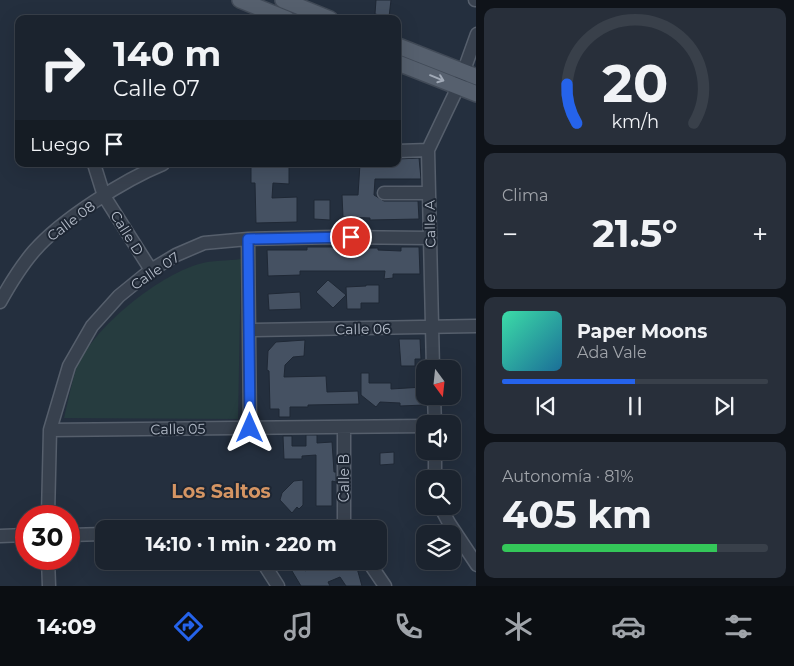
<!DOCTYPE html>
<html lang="es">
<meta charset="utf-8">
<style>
:root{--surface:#1b232e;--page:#282f3a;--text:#f1f3f6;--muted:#a0a4aa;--line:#39404a;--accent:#2563eb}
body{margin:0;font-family:Montserrat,sans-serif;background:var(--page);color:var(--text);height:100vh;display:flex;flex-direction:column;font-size:19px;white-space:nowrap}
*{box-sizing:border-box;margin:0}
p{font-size:16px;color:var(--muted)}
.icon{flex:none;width:28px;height:28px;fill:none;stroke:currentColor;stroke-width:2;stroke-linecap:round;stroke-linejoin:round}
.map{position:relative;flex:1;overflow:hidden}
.side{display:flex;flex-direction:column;gap:8px;padding:8px;background:#0f1319;width:318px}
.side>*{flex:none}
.guide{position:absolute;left:15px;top:15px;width:386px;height:152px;border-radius:10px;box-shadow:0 5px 20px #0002,0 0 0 1px var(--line);background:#1b232e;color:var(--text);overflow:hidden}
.needle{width:32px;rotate:165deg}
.buttons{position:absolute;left:416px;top:360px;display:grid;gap:10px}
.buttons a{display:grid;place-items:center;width:45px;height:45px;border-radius:10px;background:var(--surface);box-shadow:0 5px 20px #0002,0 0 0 1px var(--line);font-size:25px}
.speed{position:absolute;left:15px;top:505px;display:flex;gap:10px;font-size:25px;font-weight:700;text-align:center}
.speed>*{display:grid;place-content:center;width:65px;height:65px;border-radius:50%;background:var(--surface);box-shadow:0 5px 20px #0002,0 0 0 1px var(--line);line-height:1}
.speed .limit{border:8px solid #d22;background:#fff;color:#111}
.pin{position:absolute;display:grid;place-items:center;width:42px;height:42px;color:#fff;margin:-21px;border:2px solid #fff;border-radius:50%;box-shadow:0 1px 5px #0007}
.me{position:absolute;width:55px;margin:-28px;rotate:0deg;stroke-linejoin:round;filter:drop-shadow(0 0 4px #0008)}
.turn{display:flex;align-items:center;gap:18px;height:105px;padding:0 15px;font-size:22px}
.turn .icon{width:65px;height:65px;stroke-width:2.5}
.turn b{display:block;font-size:35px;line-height:42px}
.then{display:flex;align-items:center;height:48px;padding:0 15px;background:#0003;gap:10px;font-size:19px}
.big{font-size:38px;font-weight:700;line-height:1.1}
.side .widget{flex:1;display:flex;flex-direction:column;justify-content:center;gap:8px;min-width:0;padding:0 18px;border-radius:10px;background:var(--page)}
.side .dial{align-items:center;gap:0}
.dial svg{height:130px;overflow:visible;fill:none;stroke:var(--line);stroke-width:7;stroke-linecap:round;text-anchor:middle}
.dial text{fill:var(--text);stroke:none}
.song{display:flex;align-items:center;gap:15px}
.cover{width:60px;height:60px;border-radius:8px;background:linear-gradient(135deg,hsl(160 70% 55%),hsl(200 70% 35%))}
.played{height:5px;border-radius:2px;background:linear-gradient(90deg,var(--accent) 50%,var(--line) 50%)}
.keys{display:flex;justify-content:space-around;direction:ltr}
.heat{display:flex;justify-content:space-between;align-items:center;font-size:28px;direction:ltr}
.charge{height:8px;border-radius:4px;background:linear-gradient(90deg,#34c759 81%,var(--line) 0)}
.trip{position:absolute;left:95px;top:520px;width:292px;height:50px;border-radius:10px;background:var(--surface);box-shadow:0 5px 20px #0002,0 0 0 1px var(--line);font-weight:700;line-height:50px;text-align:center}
.tabs{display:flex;height:80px;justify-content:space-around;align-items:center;background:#0b0e12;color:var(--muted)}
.tabs .icon{width:35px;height:35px}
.tabs .current{color:var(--accent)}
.tabs b{font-size:22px;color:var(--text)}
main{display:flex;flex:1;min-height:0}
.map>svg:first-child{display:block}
.green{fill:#263c3f}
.building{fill:#455162;stroke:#1f2835}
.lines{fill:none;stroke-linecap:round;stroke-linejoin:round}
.minor-casing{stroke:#565f6c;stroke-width:15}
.major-casing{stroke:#414a57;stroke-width:18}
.minor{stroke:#38414e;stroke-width:12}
.major{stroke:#56606e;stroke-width:15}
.oneway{stroke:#a1aab7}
.route-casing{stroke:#184099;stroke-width:12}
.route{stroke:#2563eb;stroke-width:9}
.labels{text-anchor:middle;stroke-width:4;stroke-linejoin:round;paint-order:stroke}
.street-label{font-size:14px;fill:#b4bcc9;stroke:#1d2633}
.district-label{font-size:19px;font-weight:bold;fill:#d59563;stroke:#1d2633}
</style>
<main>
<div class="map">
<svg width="477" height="586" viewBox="0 0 477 586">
<rect width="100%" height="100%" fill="#242f3e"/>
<path class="green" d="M241,259L238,419L64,418C68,402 71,385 76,369C92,329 157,276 199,264C212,260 228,261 241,259Z"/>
<path class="building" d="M376,0H391L389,17L375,14Z
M419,158L421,179H375L374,195L384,201H418L419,219L370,220V218L343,217L342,195H358L360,164H398V159Z
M251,164H289V184L273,183L272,198L297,197V222L256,223L255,183H251Z
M314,200H330V220L314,219Z
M307,247H339V254L365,252L364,248H378V250L401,251V247H419L420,274H393V278L384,279L385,271H300V275L268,276L267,250H307Z
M328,280L346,295L333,308L316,292Z
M366,285H379V303H361V309H347L346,287L366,286Z
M300,292L301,309L269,310L268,294Z
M399,339H420L421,359H415V366H401Z
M305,340L304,356L293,357L285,365L284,377L326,376L327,392L358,391L359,404L308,405V407H290V417H279V409H270L269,371L267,370L268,351L276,342Z
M361,373H369V383H391V389L423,387L424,405L400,406V403L380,402L376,407L361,395Z
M306,435H317V443L332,442L334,472H336V482L332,481V506H316V455L302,456V459H284L283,436H292V446H306Z
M394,452V464L380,465V453Z
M303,480V505L299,509L297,507L292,513L280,500L282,493L294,481Z
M286,561H299L305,571L321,561H355L362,586H346L340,577L328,582L330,586H301Z"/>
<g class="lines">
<g class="minor-casing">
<path id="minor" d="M475,0H477
M398,151L428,150
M94,164L104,196L151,270
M384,193H429
M248,239L250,428
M0,302C10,284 21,266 34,251C62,219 124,180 163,164
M249,330L477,326
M433,369L428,150L458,87L477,34
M434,396L435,424
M344,427V526L346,529
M50,430L425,426
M435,451V479
M440,506L449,523L477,565
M48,516L50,430L69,366L92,326L119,296L151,270L176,255L204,243L248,239L334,237L430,238
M304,529L344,526
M69,535L104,534
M0,536L26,535
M48,559L49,586
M262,561L278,586
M368,561L385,586"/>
</g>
<g class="major-casing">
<path id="major" d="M240,0L287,19
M283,0L330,19
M398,46L477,77
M398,63L477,94"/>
</g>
<use href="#minor" class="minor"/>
<use href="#major" class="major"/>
</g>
<defs><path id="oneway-shaft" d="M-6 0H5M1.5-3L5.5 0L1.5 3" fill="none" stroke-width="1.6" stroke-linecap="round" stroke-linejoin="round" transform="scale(1.25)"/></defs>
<use class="oneway" href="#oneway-shaft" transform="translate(437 78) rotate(22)"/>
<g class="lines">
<g class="route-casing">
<path id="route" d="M250,428L248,239L351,237"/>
</g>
<use href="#route" class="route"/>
</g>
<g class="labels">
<g class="street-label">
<text transform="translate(71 221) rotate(-37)" y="5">Calle 08</text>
<text transform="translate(430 224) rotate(-91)" y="5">Calle A</text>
<text transform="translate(127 233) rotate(58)" y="5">Calle D</text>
<text transform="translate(155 271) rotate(-34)" y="5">Calle 07</text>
<text transform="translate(363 329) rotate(-1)" y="5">Calle 06</text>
<text transform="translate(178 429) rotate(-1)" y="5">Calle 05</text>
<text transform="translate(344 478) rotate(-90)" y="5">Calle B</text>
</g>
<g class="district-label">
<text x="221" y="498">Los Saltos</text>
</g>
</g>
</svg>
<div class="buttons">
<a><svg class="needle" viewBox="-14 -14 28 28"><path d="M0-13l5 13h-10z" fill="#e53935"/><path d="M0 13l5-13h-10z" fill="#a0a4aa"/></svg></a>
<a><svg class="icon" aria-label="sound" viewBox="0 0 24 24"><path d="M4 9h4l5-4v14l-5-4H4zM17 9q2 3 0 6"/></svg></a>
<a><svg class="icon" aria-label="search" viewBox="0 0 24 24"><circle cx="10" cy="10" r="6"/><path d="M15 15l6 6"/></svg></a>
<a><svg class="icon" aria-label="layers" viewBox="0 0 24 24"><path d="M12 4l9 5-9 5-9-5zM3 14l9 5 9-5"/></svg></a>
</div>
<div class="speed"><div class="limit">30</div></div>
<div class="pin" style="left:351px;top:237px;background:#d93025"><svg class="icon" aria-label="arrive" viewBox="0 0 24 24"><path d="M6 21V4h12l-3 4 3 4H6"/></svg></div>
<svg class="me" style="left:250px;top:428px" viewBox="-20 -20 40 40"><path d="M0-17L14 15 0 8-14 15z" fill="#2563eb" stroke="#fff" stroke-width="4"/></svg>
<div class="trip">14:10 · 1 min · 220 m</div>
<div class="guide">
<div class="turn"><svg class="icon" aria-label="right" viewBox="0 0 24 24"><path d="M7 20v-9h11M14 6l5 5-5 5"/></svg><div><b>140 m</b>Calle 07</div></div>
<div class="then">Luego<svg class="icon" aria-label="arrive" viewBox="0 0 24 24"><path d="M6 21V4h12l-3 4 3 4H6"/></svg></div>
</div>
</div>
<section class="side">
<div class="widget dial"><svg viewBox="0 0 100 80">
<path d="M14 69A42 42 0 1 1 86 69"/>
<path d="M14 69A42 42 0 0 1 8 45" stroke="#2563eb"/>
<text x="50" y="56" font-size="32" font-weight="700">20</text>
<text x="50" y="72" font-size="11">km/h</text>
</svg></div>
<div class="widget"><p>Clima</p>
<div class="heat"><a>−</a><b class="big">21.5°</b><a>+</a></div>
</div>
<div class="widget">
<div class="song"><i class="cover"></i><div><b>Paper Moons</b><p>Ada Vale</p></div></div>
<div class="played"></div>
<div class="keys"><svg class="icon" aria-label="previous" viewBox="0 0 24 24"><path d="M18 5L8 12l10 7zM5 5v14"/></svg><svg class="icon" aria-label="pause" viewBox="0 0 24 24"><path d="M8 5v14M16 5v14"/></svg><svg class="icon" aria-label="next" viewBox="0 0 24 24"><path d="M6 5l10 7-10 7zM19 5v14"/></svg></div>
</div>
<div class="widget"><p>Autonomía · 81%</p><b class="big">405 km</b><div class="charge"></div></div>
</section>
</main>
<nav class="tabs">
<b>14:09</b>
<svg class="icon current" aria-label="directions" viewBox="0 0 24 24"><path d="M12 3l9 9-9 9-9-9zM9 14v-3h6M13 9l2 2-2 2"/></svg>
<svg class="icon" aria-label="music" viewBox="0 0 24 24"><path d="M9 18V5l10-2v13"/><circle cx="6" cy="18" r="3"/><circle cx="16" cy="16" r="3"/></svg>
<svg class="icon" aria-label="phone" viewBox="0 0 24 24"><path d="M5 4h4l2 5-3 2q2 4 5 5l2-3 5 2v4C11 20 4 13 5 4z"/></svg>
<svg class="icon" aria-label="climate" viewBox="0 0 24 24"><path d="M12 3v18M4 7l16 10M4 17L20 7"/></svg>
<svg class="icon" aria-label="car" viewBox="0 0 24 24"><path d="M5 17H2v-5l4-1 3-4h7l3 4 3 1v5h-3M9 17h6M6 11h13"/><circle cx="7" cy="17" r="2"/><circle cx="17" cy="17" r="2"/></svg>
<svg class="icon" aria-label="filters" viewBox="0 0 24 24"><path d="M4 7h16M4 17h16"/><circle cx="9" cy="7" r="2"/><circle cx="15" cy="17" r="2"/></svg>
</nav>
